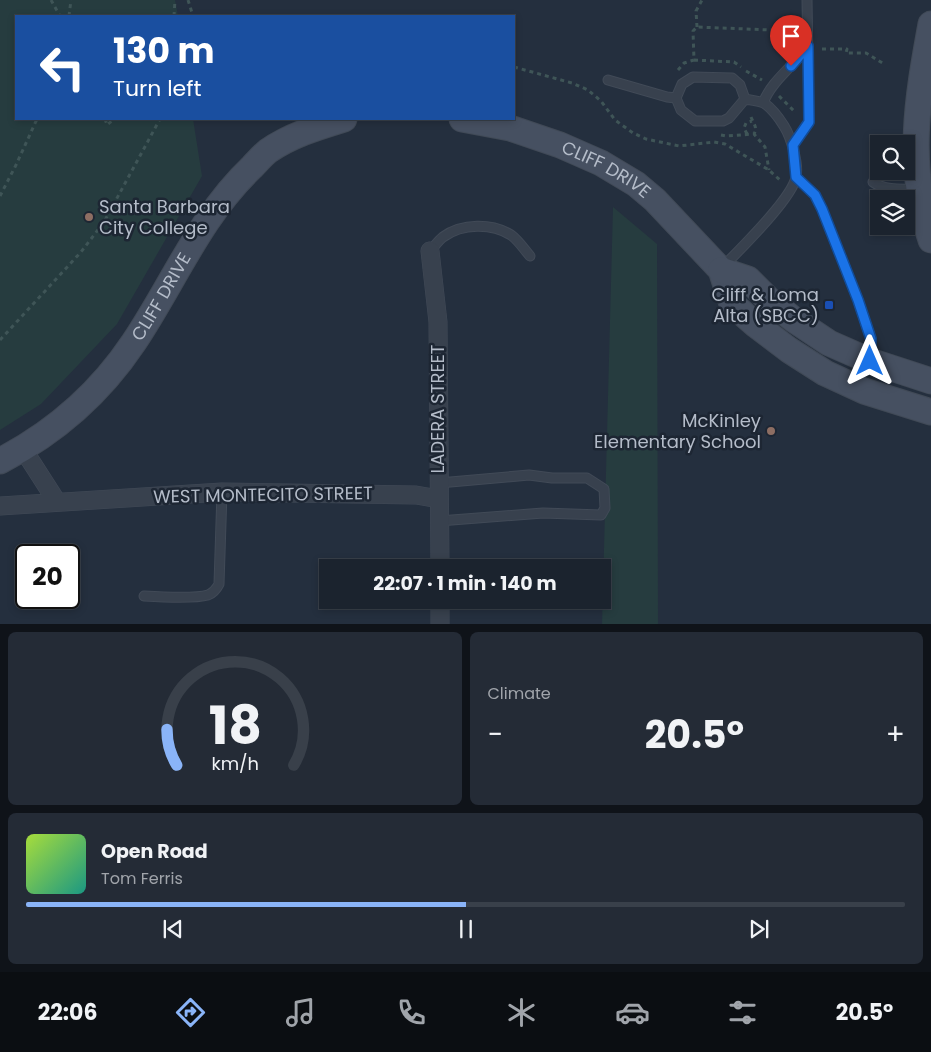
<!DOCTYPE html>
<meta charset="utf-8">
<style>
:root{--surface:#1b232e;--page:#242b36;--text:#f1f3f6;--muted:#a0a4aa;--line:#39404a;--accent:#8ab4f8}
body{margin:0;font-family:Poppins,sans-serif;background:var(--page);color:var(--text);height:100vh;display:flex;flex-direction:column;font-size:19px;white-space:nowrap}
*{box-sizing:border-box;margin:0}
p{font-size:16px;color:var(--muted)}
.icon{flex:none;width:28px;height:28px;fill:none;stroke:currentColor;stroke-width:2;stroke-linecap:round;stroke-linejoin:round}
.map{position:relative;height:624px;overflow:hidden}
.panel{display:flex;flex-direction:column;gap:8px;padding:8px;background:#0f1319;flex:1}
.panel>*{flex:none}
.banner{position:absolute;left:15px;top:15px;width:500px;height:105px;border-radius:0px;box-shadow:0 2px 8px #0003,0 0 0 1px var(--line);background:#1a4fa0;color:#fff;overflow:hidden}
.tools{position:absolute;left:870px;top:135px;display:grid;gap:10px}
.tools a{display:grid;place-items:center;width:45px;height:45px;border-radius:0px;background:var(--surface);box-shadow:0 2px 8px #0003,0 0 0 1px var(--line);font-size:25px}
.speed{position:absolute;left:15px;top:544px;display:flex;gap:10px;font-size:25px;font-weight:700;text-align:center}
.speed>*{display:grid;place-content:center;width:65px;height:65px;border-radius:50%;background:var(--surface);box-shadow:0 2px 8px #0003,0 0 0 1px var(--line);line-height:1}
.speed .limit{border:2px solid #111;border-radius:8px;background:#fff;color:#111}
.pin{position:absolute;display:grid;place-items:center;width:42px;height:42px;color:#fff;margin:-51px -21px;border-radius:50% 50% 50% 0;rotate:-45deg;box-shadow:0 0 5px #0007}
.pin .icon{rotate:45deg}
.me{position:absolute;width:55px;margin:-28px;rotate:0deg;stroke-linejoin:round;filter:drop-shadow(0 0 4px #0008)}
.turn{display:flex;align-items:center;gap:18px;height:105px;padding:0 15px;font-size:22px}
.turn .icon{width:65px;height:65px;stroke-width:2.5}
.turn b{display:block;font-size:35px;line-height:42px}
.big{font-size:38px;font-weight:700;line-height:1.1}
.panel .card{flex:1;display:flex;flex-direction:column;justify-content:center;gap:8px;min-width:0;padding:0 18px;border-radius:8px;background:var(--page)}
.panel .dial{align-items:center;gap:0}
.dial svg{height:130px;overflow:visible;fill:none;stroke:var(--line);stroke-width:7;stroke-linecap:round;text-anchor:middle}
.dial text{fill:var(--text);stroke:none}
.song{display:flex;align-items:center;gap:15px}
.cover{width:60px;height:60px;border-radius:8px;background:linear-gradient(135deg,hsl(80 70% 55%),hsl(170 70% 35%))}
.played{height:5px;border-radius:2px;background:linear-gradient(90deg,var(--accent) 50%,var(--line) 50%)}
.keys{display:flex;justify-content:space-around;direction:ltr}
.heat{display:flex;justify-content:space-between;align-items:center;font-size:28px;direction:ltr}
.panel .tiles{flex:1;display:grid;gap:8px;grid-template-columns:1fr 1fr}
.card:last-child{grid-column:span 2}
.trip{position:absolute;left:319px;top:559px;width:292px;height:50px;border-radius:0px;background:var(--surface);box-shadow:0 2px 8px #0003,0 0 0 1px var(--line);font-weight:700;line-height:50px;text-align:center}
.tabs{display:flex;height:80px;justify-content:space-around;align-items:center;background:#0b0e12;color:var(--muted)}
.tabs .icon{width:35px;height:35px}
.tabs .active{color:var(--accent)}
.tabs b{font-size:22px;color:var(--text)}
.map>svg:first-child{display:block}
.green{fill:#263c3f}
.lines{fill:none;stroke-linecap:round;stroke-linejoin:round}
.lane-casing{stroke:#414a57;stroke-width:11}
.street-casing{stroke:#414a57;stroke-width:19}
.secondary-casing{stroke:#414a57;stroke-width:27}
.path{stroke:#3f5557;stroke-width:3;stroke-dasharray:4 4;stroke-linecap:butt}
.lane{stroke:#38414e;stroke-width:9}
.street{stroke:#38414e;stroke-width:18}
.secondary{stroke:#465061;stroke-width:25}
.route-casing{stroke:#114b97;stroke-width:12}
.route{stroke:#1a73e8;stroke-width:9}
.education-dot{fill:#8d6e63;stroke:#1d2633;stroke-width:2}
.transit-dot{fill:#1a4fb4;stroke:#1d2633;stroke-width:2}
.labels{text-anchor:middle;stroke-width:5;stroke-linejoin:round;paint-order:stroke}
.street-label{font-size:18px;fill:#b4bcc9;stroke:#1d2633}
.poi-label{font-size:18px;fill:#b4bcc9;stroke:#1d2633;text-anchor:end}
</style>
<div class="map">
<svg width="931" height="625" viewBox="0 0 931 625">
<rect width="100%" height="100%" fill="#242f3e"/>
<path class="green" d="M0,0H175L178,16H16V119H193L202,176L117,324L41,404L0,430Z
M613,207L657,244L658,624L602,625Z"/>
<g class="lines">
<g class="lane-casing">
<path id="lane" d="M693,77L732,78L740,85L745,99L729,118L723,121H695L681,110L676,98L682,84Z
M608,80L667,97L676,98
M763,103C772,80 794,66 808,46
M793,145L809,122L807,0
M796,177L815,195L822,209L858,300L871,339L870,358
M873,182C885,191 903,189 918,189
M430,251C434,247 438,241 443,237C462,223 492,223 511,235C518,240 524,249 530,256
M721,269C738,251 792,199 796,177C799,164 791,137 784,126C779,118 771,108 764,103C759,101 750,100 745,99
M439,483L529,475L552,478H587L604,489L605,508L601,515L543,513L439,521
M144,596C160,597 194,599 208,595C213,593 217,588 219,584L222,492"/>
</g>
<g class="street-casing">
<path id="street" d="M430,251L438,322L440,568
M23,449L57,502
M0,506L222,492L416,495L439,499
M440,600V625"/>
</g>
<g class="secondary-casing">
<g id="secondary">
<path d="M931,24C917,100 906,165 931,240"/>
<path id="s1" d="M462,119L510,128L560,145L601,163L636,184L655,200L721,270L732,304L756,325L789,350L825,373L864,391L931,412"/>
<path d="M721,270L748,279L769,300L793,319L829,343L870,361L931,381"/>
<path id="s2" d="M0,461C54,433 100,393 134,342C173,284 200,216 252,167C257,162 262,156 268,151C291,135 318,127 344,119"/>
</g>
</g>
<path class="path" d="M51,0L60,16
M188,0L193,16
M69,16L71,0
M174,16L175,0
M697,27L696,11L702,0
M822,49H847L846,53H866L884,64
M694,60L734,62L741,67
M514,67L572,83L588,90L601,101L615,120L633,133L646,139L679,146L714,142L725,144L769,170L782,182
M678,70L684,63L694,60L693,31L697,27L795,31
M746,71L762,80
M779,96L796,113
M751,117C753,123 758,127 754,134
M105,119L107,125L114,119
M747,134L744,128L746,123L752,121
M721,135L726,136L754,134L765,147L769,170
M0,196L16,165L37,119
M0,340L81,252L104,222L160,119"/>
<use href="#lane" class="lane"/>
<use href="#street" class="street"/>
<use href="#secondary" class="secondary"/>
</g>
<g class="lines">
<g class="route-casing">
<path id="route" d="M791,66L808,46L809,122L793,145L796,177L815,195L822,209L858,300L871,339L870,361"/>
</g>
<use href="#route" class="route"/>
</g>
<g class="education-dot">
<circle cx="89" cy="217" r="5"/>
<circle cx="771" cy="431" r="5"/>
</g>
<rect class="transit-dot" x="824" y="300" width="10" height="10" rx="2.5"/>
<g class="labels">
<g class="street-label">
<text dy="6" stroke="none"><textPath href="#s1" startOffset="154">CLIFF DRIVE</textPath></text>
<text dy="6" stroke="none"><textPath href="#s2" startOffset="234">CLIFF DRIVE</textPath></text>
<text transform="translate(438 409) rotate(-90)" y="6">LADERA STREET</text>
<text transform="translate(263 495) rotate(-1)" y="6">WEST MONTECITO STREET</text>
</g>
<g class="poi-label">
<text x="99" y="213" text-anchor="start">Santa Barbara<tspan x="99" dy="21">City College</tspan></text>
<text x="819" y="301">Cliff &amp; Loma<tspan x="819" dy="21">Alta (SBCC)</tspan></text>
<text x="761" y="427">McKinley<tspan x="761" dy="21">Elementary School</tspan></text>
</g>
</g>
</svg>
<div class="tools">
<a><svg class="icon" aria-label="search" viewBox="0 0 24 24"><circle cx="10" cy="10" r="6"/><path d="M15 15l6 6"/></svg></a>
<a><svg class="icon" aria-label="layers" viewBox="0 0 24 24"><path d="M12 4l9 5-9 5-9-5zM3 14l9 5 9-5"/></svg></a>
</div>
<div class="speed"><div class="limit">20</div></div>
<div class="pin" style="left:791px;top:66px;background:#d93025"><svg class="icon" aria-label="arrive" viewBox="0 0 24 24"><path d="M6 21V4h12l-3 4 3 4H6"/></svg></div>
<svg class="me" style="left:870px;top:361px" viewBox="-20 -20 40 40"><path d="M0-17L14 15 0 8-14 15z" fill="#1a73e8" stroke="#fff" stroke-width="4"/></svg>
<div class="trip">22:07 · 1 min · 140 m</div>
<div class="banner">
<div class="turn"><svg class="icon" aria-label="left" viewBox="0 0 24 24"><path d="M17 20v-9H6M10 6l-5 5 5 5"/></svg><div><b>130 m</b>Turn left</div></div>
</div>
</div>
<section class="panel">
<div class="tiles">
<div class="card dial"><svg viewBox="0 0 100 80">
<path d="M14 69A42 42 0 1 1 86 69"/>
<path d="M14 69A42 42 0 0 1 8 47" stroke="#8ab4f8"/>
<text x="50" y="56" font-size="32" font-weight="700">18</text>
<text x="50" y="72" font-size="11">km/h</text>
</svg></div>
<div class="card"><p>Climate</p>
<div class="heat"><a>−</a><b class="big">20.5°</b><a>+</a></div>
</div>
<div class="card">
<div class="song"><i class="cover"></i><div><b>Open Road</b><p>Tom Ferris</p></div></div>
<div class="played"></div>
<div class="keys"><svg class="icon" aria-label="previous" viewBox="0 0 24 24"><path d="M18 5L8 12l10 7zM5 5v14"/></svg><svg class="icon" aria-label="pause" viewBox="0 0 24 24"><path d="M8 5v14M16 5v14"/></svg><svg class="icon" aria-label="next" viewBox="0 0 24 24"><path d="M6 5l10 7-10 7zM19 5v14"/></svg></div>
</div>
</div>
</section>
<nav class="tabs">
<b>22:06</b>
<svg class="icon active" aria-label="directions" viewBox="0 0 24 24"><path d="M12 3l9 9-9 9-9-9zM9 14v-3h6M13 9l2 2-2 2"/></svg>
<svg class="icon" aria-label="music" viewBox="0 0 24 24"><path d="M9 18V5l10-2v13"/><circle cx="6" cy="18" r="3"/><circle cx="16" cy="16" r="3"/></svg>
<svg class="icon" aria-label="phone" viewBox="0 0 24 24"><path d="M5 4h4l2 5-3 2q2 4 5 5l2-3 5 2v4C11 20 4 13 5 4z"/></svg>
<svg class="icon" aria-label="climate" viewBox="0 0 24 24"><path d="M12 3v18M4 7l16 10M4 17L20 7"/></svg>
<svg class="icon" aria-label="car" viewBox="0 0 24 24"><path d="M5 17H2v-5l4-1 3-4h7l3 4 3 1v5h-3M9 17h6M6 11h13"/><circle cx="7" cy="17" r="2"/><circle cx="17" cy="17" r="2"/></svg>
<svg class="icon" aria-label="filters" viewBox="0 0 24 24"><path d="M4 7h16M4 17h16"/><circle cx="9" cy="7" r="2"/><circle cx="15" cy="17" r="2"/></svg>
<b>20.5°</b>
</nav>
